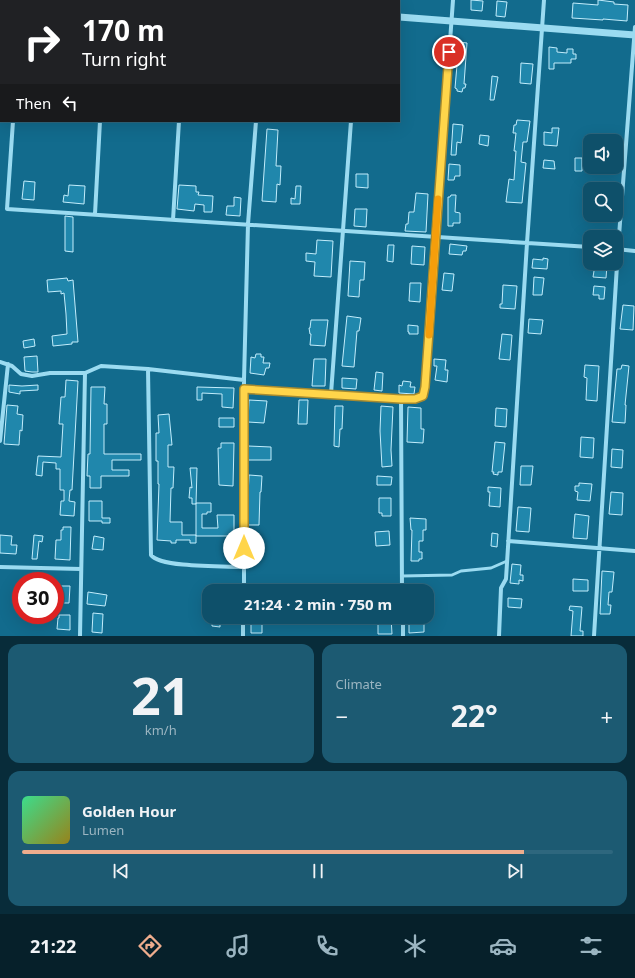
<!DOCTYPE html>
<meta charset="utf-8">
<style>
:root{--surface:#0e506a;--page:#1c5a72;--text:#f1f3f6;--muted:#9bb5c1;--line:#2e677e;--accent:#eead8d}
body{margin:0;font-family:"Noto Sans",sans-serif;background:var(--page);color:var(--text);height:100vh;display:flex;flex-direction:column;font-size:15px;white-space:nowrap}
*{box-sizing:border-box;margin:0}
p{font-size:13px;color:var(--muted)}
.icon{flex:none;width:22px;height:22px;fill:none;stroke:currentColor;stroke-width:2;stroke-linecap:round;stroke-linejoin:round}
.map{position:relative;height:636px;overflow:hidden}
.side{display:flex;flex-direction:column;gap:8px;padding:8px;background:#082c3a;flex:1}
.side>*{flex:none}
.hud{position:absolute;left:0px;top:0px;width:400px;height:122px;box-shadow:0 4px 16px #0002,0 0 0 1px var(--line);background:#202124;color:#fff;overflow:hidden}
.tools{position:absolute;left:583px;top:134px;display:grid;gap:8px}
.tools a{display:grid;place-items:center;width:40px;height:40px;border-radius:8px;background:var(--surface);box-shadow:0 4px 16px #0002,0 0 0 1px var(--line);font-size:20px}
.speed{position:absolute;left:12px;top:572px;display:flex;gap:8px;font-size:20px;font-weight:700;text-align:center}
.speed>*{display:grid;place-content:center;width:52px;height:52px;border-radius:50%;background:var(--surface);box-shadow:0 4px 16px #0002,0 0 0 1px var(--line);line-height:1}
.speed .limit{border:6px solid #d22;background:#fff;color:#111}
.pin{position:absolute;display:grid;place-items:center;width:34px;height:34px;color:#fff;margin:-17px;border:2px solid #fff;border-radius:50%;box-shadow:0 1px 4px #0007}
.me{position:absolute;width:44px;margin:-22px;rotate:0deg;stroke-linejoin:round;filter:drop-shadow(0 0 3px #0008)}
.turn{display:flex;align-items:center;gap:14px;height:84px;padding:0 16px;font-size:18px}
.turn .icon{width:52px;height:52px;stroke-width:2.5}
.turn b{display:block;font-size:28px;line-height:34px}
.then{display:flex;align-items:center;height:38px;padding:0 16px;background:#0003;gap:8px;font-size:15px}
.big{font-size:30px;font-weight:700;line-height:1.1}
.side .widget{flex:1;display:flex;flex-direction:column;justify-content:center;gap:6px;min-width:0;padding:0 14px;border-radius:12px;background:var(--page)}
.side .dial{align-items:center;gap:0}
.dial b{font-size:52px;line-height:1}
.song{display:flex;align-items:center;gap:12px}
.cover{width:48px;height:48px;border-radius:6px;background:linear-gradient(135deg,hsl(150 70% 55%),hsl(50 70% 35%))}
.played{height:4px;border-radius:2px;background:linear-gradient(90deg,var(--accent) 85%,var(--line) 85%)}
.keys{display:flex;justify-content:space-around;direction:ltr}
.heat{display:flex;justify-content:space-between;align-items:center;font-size:22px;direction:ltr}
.side .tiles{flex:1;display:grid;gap:8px;grid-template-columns:1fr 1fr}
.widget:last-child{grid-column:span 2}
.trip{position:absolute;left:202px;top:584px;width:232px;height:40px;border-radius:12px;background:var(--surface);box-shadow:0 4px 16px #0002,0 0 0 1px var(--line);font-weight:700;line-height:40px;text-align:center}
.tabs{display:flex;height:64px;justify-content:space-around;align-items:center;background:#06202a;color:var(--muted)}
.tabs .icon{width:28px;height:28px}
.tabs .on{color:var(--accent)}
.tabs b{font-size:18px;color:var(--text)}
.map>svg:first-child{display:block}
.building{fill:#2087ac;stroke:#c2edfc}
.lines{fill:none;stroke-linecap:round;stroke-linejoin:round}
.service{stroke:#9bdbf1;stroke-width:3}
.minor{stroke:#9bdbf1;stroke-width:4}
.tertiary{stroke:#9bdbf1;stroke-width:7}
.route-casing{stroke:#a68a30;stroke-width:10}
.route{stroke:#ffd54a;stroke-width:7}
.slow{stroke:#f59e0b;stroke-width:7}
</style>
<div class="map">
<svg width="635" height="636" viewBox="0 0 635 636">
<rect width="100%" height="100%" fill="#126b8d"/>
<path class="building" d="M471,0L483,1L482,11L471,10Z
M598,0L614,2V4L628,5L627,21L603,19V20L572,18L573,3L598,5Z
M497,1L507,2L505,17L496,16Z
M459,42L467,43L464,84H466L465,88H463L462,92L457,91V89L455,88Z
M549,47L557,48V52L567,53V49H573V54H576V59H571V63H554V69H549Z
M521,63L533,64L531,84L520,83Z
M492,76L498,77L494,100H490Z
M517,120L530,121L527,142H523L521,162L526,163L522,203L506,202L509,179L514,180L516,151H514L516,133H513L514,125H516Z
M453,124L463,125L461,143L457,142L456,155H451Z
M552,128H559L557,146L544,145V132L552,133Z
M267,129L278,130L276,166H281L280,185L277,184L276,202L262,201Z
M480,135L489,136L488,146L479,144Z
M575,158H582V171H575Z
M544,160L554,161L555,169L543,168Z
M449,164L460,165V176H455L454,180H448Z
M356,174H368V188L356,187Z
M24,181L35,182L34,200L22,199Z
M69,185L85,186L84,204L63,202L64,195L68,196Z
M179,185L196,186V192H199L198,195L213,196L212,212H204V205L195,204L194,211L177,209Z
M296,186H301L300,204H291V198L295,199Z
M416,193L428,194L426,232L405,231L406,224H408L409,212H414Z
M451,195H456L455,212L460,213V223H453V226H448V197H450Z
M234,197L241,198L240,216L226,215L227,206H234Z
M355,209H367L366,227L354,226Z
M65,216L73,217V252L65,251Z
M317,240L333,241L331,277L314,276L315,262L306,261V253L316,254Z
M450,244L467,246L466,251H463L462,255L449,254Z
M388,245H394L393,262L387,261Z
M412,246L425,247L424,265L411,264Z
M543,258L548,259L547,269L532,268L533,259L543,260Z
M350,261L365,262L364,280H360L359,297L348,296Z
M595,265L607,266L606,278L593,277Z
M444,273L454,274L452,291L442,290Z
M534,277L544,278L542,295H533Z
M67,278L68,281L73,280L78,342H72V344L53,346L52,336L67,334L66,314L64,293L61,294V291L48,292L47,280Z
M410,283H421L420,302L409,301Z
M503,285L517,286L515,309L500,308V304H502Z
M594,286L605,287L604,299H599V295H593Z
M623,305L634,306L633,330L620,329Z
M347,316L361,318L359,331H357L354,367L342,366Z
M529,319L543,320L541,334L528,333Z
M311,320H328L325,346L310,345L311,334H310L309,328H310Z
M408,325L418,326V334H409V332H408Z
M502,334L512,335L510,360L499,359Z
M34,339L35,346L24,348L23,341Z
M256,354H261V357H264L263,363H270L269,368H266L264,375L250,373L251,357L255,358Z
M37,356L38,372H32L25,371L24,357Z
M314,359H326L325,386H312Z
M434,359L446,360L445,370H448L447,382L435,380L437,366H434Z
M585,365L599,366L597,401L586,400L587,378L584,377Z
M622,365L629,366L625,405H626L625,423L612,422L617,369H621Z
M376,372L383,373L382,391L374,390Z
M342,378L357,379L356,389L342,388Z
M66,380L78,381L72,490H70L69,501L75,502L74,516L60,515L61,501H64V490H60V469H56V463L43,462L42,476L36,475L38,456L61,457L63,424H59L61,397H65Z
M403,381L411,382L410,387H415L414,394L399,393V385L402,386Z
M9,385L22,386L38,385V390L20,391V394L9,392Z
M91,387H105L104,404H107V424H104V454H141V460H112V470H129V476H101V488H90V476H87L88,454H90Z
M197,387L234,388L233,408L222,407V394L202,393V400H197Z
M249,400L267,401L264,423L248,422Z
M299,400H308L307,424H298Z
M7,405L18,406L17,414L23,415L22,431L20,430L19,445L4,444Z
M335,406H343L342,429H340L339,447L334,446Z
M381,406L393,407L391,450L392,466L382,467L380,431Z
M408,407L421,408V429H424L423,443L407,442Z
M496,408L507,409L506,427L495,426Z
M169,414L172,445H168V467H174L173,488H171L170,522H182V535H196V543H190V540H176V543H171V541L157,540L159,484H158V461H156V433H159L158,415Z
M219,418H234V427H219Z
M581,437L594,438L593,458L580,457Z
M495,442L505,443L502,472H498V475L493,474L494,472H492Z
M221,443H234L233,486L219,485L218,448H221Z
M248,446L271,447V460H248Z
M612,449L623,450L622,468L611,467Z
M521,466H533L531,485H520Z
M190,468H197L196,504H192V498H189L190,487L192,488Z
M249,475L262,476L261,492H260L259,525H248V496Z
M377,476L392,477L391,485H377Z
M579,483L592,484L590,501L577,500L578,492L575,491V486H579Z
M488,487L501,488L500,507L489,506L490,492H488Z
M611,492L623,493L622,515L609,514Z
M379,498H391V516H382V513H379Z
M89,501H102V518H110V523H102V521H89Z
M196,503H211V512H207V514H202V528H218L217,515H234V536H196Z
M518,507L531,508L529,532L516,531Z
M575,514L589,516L587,539L573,538Z
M410,518L426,519V530H423V541H419V552H422V559H419V561H411L412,530H411Z
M63,527H71L70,560L55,559L56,540H61V530H63Z
M389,531L390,545L376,546L375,532Z
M492,533L498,534L497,547L491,546Z
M0,535L12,536L11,545H17L16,554L0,553Z
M34,535L43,536L42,542L39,541L37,559H32Z
M94,536L104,538L103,550L92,549Z
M512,564L521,565L520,575H523V581L519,580V584L510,583Z
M602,571L614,572L612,592H609L608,605H611L610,614H600Z
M573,579L588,580V591H573Z
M60,586H70L69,603H60Z
M88,592L107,595L105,606L87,604Z
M508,598L522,599L521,608L508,607Z
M570,606L582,607L580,631H583V636H571L573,611L569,610Z
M93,613L103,614L102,633L92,632Z
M59,615H70V630L57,629L58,618H59Z
M212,617H228V623H220V627L212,626Z
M246,617H262V633H251V622H246Z
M391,617L392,634H378V618Z
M409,617H424V632L409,633Z"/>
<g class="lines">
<path class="service" d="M0,105H1
M402,576L452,575L461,571L491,568L507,561"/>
<path class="minor" d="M23,1V0
M108,1V0
M185,1V0
M265,1V0
M361,1V0
M13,121L7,209C202,221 396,234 590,247
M95,214L100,121
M173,220L179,121
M616,249L635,251
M0,362L12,366L21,374L32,376L50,373H85
M148,369L151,555C160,568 226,566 244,567
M244,389L401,399H415L423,396L425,387L453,0
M331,394L351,121
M401,399L402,591
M0,441L8,364
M508,541L635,551
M0,567L81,569
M244,591V380L248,224L256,121
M403,617V636
M80,636L85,373L101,366L148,369L244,380
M243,636V617
M499,636L501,588L506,579L527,243L544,0
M594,636L618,249L635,27"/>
<path class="tertiary" d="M227,0L239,1
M399,17L635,35"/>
</g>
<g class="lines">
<g class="route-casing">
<path id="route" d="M244,548V389L401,399H415L423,396L425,387L449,52"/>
</g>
<use href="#route" class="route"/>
<path class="slow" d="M429,335L438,199"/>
</g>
</svg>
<div class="tools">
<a><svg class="icon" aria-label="sound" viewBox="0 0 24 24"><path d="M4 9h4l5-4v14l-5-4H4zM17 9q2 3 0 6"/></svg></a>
<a><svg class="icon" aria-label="search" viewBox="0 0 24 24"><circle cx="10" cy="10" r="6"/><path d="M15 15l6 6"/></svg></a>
<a><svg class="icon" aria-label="layers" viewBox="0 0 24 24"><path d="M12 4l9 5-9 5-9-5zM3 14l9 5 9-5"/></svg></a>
</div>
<div class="speed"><div class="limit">30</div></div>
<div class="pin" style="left:449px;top:52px;background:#d93025"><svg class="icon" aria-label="arrive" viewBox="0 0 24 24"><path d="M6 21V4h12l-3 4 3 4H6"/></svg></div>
<svg class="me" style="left:244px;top:548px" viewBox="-20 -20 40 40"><circle r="19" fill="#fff"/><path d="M0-13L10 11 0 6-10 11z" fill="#ffd54a"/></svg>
<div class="trip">21:24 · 2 min · 750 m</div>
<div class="hud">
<div class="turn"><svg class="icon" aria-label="right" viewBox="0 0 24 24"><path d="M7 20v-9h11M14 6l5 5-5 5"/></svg><div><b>170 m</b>Turn right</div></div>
<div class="then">Then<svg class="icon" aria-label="left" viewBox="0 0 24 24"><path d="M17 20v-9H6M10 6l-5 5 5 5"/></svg></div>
</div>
</div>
<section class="side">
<div class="tiles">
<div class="widget dial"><b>21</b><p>km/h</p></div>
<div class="widget"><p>Climate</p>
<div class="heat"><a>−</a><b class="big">22°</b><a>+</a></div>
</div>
<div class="widget">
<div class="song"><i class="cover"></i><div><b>Golden Hour</b><p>Lumen</p></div></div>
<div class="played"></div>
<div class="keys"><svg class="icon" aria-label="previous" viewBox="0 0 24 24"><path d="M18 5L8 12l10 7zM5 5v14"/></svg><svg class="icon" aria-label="pause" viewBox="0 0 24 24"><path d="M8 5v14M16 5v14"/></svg><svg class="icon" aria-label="next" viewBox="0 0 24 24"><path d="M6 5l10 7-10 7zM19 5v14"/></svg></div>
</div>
</div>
</section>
<nav class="tabs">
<b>21:22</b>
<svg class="icon on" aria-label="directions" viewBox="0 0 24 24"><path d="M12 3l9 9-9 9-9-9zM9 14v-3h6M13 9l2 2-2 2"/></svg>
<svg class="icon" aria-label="music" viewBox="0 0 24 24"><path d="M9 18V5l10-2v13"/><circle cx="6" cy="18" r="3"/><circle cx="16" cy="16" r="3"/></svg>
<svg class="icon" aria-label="phone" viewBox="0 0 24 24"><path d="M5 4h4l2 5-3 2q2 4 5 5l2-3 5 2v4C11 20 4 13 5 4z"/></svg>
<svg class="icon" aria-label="climate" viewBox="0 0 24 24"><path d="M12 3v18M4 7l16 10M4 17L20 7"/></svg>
<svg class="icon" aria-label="car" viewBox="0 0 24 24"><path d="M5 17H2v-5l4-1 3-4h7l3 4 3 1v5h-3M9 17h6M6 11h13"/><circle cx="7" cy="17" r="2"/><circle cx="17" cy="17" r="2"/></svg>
<svg class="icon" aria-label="filters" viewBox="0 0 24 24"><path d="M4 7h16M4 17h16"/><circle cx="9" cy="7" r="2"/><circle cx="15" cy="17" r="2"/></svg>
</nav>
